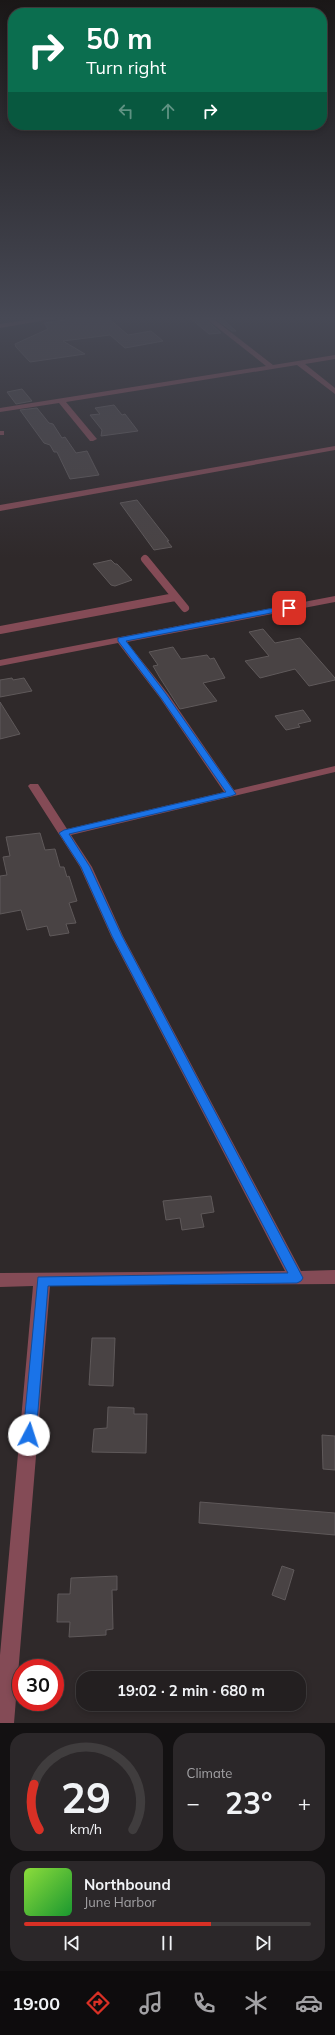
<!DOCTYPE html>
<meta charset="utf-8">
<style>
:root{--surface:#231f20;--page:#2b2729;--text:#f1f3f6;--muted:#a3a2a5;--line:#403d3e;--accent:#d93025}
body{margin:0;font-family:Mulish,sans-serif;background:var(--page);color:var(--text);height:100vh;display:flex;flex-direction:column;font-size:15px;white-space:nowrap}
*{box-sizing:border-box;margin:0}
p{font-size:13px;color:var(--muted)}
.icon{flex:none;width:22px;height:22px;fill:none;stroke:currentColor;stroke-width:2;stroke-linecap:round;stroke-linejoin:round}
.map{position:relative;height:1723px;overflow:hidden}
.sheet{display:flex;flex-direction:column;gap:10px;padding:10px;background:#131112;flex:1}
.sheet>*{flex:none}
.hud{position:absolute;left:8px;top:8px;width:319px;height:122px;border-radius:16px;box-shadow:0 2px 6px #0003,0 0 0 1px var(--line);background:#0b6e4f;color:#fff;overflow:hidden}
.speed{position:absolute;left:12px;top:1659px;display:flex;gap:8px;font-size:20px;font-weight:700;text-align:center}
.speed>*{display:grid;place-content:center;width:52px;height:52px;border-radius:50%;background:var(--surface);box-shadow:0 2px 6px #0003,0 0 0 1px var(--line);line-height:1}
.speed .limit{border:6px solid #d22;background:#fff;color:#111}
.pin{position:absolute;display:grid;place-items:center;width:34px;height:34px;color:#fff;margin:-17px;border-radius:8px;box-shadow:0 2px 6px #0006}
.me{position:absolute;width:44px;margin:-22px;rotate:5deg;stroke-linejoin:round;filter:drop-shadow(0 0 3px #0008)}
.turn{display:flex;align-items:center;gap:14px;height:84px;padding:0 12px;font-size:18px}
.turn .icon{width:52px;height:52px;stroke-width:2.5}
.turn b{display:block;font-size:28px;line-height:34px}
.lanes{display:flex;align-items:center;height:38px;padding:0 12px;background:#0003;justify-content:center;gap:20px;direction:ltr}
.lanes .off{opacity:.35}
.big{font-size:30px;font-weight:700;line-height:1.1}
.sheet .tile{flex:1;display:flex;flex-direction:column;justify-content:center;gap:6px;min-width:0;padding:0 14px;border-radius:16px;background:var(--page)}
.sheet .dial{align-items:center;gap:0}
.dial svg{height:104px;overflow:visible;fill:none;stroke:var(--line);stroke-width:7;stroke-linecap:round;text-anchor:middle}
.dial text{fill:var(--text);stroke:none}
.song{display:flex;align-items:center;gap:12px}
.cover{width:48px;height:48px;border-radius:6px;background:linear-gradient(135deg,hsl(90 70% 55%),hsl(130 70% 35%))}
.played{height:4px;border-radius:2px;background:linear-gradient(90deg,var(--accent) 65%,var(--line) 65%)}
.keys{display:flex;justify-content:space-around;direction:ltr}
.heat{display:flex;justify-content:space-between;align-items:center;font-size:22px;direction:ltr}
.sheet .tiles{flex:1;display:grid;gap:10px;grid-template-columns:1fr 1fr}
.tile:last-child{grid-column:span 2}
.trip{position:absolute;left:76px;top:1671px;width:230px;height:40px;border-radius:16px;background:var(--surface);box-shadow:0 2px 6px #0003,0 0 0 1px var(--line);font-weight:700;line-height:40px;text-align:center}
.tab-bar{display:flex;height:64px;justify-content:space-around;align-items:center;background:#0e0c0d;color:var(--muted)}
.tab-bar .icon{width:28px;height:28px}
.tab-bar .current{color:var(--accent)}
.tab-bar b{font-size:18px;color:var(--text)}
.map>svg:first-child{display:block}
.building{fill:#494344;stroke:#5f595a}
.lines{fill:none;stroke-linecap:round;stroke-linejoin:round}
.lane{stroke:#844b56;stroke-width:8}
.street{fill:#844b56;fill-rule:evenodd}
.route{fill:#1a73e8;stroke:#114b97}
</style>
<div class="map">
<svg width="335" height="1723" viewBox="0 0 335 1723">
<rect width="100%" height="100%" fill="#2f292a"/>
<path class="building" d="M86,317H107L128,335L151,331L163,341L125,348L110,335L63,341L85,354L30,362L16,347L15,344L48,329L44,323Z
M189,317H203L221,333L209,334Z
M213,317H220L236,331H232Z
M22,389L32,401L16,404L7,392Z
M114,405L122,415L125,414L138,431L101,436L102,430L90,415L100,414L95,408Z
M37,408L49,423L53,424L62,438L65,437L76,453L87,451L99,475L70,479L57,452H54L50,445L44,443L20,410Z
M137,500L169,541H167L172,547L154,550L120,503Z
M111,560L115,564H117L132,580L115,586L111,585L93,564Z
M263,629L275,643L300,638L335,678V680L309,686L295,669L260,678L245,661L269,656L249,632Z
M173,647L181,659L207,655L210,659L214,658L225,678L203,683L217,701L180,709L160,678L153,666L158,665L149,652Z
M12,678L13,680L24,678L32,691L0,697V680Z
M0,702L20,734L0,739Z
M303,710L311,721L298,724L300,727L286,730L275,716Z
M40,833L45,850L55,849L60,867H64L67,877L69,876L77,901L69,903L76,923L66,924L69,933L50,936L47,926L27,930L21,910L0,914V876L7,875L3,857L10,856L6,837Z
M211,1196L214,1212L201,1214L204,1227L182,1230L180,1218L166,1220L163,1201Z
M92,1338H115L113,1386L89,1385Z
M108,1407L134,1408V1414H147L146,1453L92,1452L94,1429L107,1428Z
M322,1435L335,1436V1470L323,1469Z
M200,1502L335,1513V1535L199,1523Z
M282,1566L294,1570L285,1600L272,1595Z
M117,1576V1590H112L113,1629L106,1630V1635L69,1637L70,1622H57L58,1594H70L71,1578Z"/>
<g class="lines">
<path class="lane" d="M145,559L185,608
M0,630L175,597"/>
<path class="street" d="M46,317H63L0,328V324Z
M204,317H211L273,365L335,355V359L305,364L335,388V394L297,365L66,402L97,439L93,441H90L59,403L0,412V408L266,366Z
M0,431H4V435H0Z
M335,446V450L0,511V505Z
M335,596V602L127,642L168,694L234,790L335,766V772L71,835L92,867L123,936L301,1271L335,1270V1284L50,1286L14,1723H0V1655L33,1286L0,1287V1273L285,1271L111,936L80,867L28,786L30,784H38L67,829L224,792L160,698L118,643L0,666V660Z"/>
</g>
<linearGradient id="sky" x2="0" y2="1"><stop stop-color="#1a1717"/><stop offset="0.57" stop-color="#474955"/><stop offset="1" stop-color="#474955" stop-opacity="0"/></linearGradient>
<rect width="335" height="558" fill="url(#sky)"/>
<path class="route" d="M289,605L293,608L292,609L126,641L166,694L236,794L231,796L69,834L90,867L122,936L303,1278L301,1281L297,1283L48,1286L36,1435L34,1439L29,1441L25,1439L23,1435L38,1277L288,1273L112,936L81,867L59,833L64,830L226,792L161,698L118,641V638Z"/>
</svg>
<div class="speed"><div class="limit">30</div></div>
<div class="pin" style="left:289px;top:608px;background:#d93025"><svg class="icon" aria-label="arrive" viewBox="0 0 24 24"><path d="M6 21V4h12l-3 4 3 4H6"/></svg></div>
<svg class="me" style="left:29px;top:1435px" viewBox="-20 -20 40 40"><circle r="19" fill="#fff"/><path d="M0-13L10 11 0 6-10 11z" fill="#1a73e8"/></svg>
<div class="trip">19:02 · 2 min · 680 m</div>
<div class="hud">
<div class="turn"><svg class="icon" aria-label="right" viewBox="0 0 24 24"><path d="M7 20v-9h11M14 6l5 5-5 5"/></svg><div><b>50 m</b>Turn right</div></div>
<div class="lanes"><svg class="icon off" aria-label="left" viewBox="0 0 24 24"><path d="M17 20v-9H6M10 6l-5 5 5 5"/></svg><svg class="icon off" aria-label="ahead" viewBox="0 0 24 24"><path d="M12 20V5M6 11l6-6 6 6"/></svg><svg class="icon" aria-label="right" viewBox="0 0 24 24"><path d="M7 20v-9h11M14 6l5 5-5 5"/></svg></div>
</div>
</div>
<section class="sheet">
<div class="tiles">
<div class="tile dial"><svg viewBox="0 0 100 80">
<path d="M14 69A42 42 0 1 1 86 69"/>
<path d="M14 69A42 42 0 0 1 10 34" stroke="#d93025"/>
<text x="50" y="56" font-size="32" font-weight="700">29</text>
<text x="50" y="72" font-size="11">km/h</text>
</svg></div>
<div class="tile"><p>Climate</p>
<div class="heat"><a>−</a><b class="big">23°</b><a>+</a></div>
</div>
<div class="tile">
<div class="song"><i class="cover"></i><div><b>Northbound</b><p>June Harbor</p></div></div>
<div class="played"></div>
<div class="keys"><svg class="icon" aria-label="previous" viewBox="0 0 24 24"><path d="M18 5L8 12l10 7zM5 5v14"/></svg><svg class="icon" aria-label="pause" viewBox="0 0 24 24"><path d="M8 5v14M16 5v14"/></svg><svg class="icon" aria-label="next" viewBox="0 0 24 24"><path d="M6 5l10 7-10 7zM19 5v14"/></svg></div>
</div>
</div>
</section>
<nav class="tab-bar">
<b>19:00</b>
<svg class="icon current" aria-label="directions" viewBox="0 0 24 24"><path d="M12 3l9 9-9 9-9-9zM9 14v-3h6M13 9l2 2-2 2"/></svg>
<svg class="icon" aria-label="music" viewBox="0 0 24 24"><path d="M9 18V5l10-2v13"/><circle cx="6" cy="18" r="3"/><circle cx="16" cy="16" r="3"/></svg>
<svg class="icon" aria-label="phone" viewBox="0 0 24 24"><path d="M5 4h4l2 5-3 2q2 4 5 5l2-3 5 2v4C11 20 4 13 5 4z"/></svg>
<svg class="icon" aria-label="climate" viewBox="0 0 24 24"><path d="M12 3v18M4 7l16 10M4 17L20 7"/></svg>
<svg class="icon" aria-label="car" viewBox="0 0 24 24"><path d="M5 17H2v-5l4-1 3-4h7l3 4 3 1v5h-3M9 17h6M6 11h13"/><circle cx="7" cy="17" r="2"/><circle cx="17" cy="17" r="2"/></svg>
</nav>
